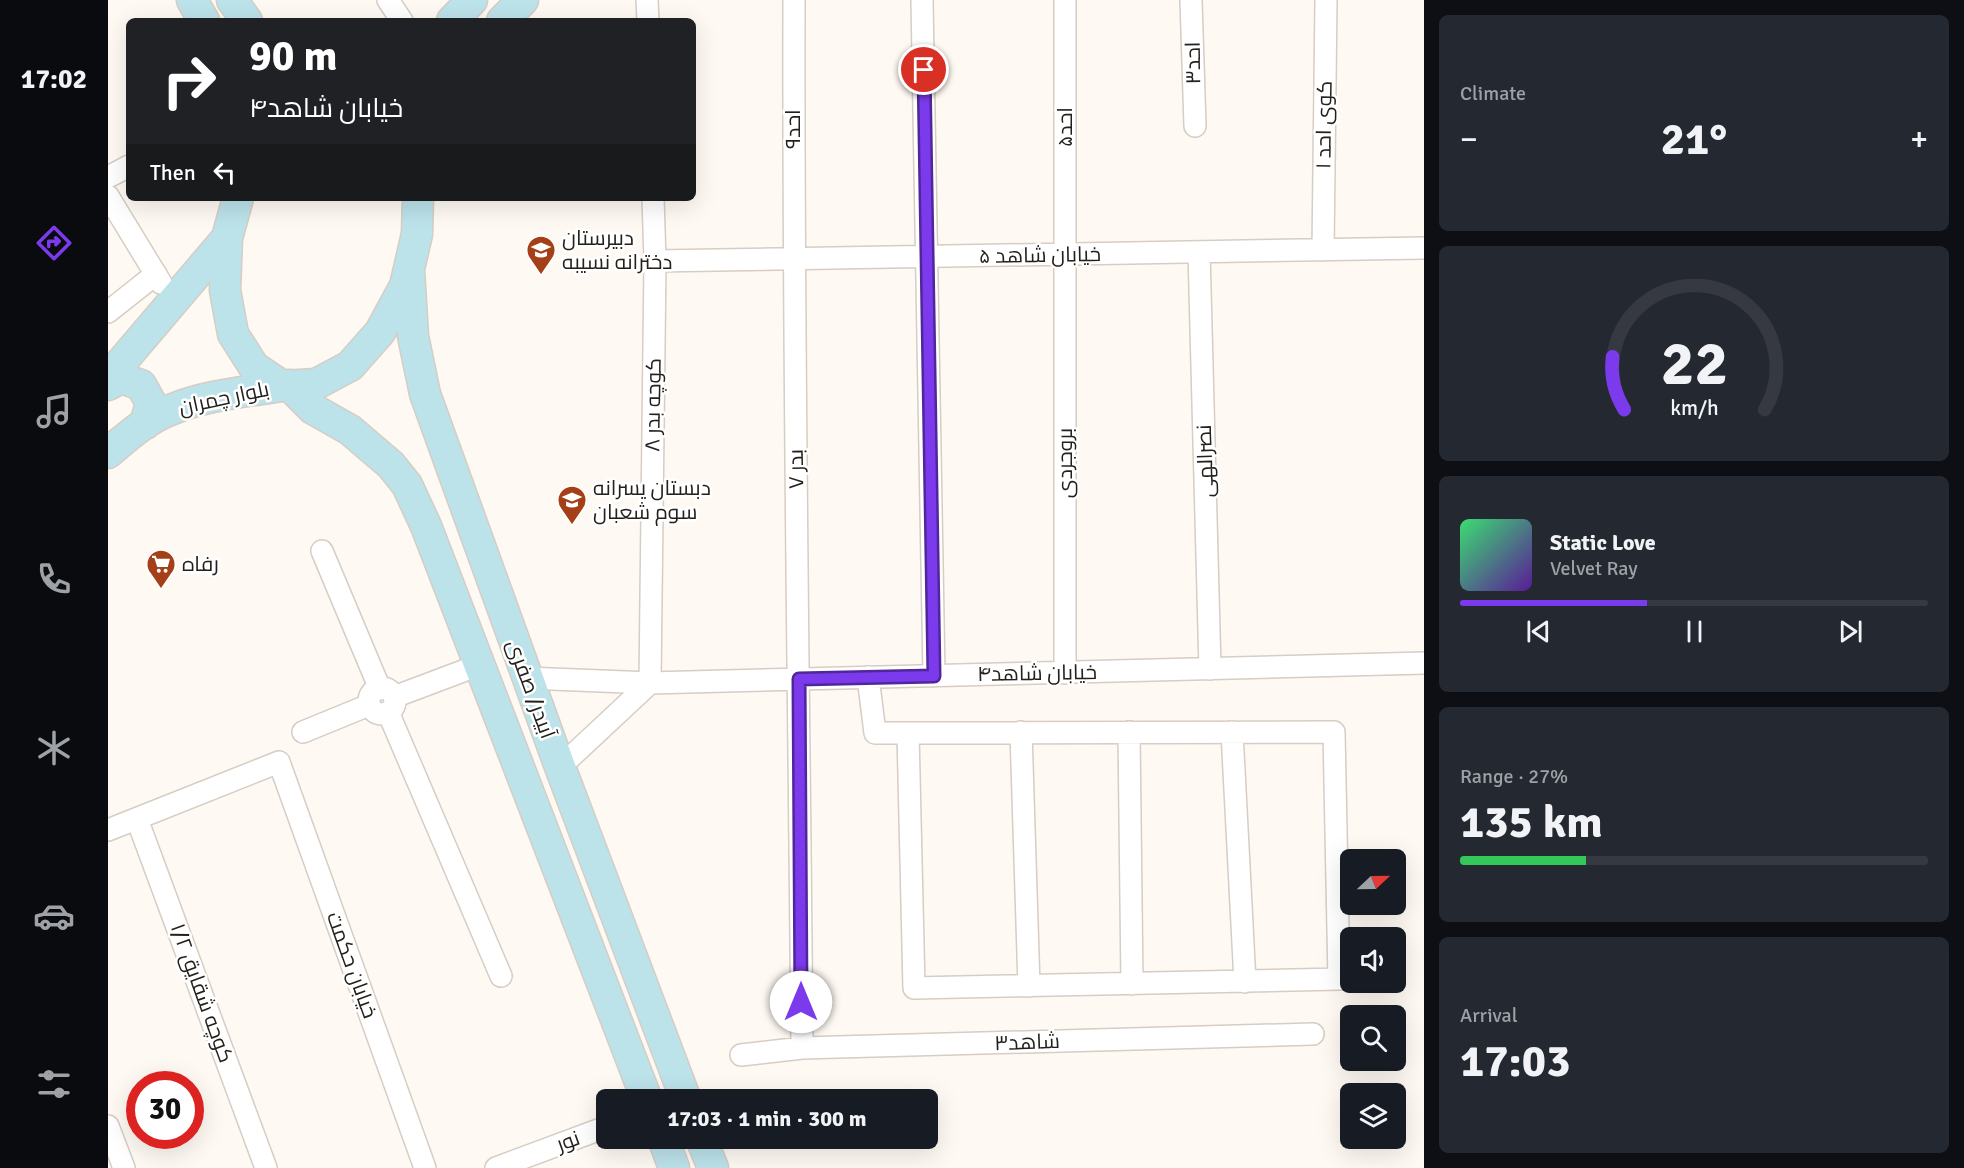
<!DOCTYPE html>
<meta charset="utf-8">
<style>
:root{--surface:#171b24;--page:#242831;--text:#f1f3f6;--muted:#9ea1a6;--line:#363941;--accent:#7c3aed}
body{margin:0;font-family:Signika,Cairo,sans-serif;background:var(--page);color:var(--text);height:100vh;display:flex;flex-direction:column;font-size:22px;white-space:nowrap}
*{box-sizing:border-box;margin:0}
p{font-size:20px;color:var(--muted)}
.icon{flex:none;width:33px;height:33px;fill:none;stroke:currentColor;stroke-width:2;stroke-linecap:round;stroke-linejoin:round}
.map{position:relative;flex:1;overflow:hidden}
.sheet{display:flex;flex-direction:column;gap:15px;padding:15px;background:#0d0f14;width:540px}
.sheet>*{flex:none}
.top-card{position:absolute;left:18px;top:18px;width:570px;height:183px;border-radius:9px;box-shadow:0 6px 24px #0002;background:#202124;color:#fff;overflow:hidden}
.needle{width:39px;rotate:68deg}
.controls{position:absolute;left:1232px;top:849px;display:grid;gap:12px}
.controls a{display:grid;place-items:center;width:66px;height:66px;border-radius:9px;background:var(--surface);box-shadow:0 6px 24px #0002;font-size:30px}
.speed{position:absolute;left:18px;top:1071px;display:flex;gap:12px;font-size:30px;font-weight:700;text-align:center}
.speed>*{display:grid;place-content:center;width:78px;height:78px;border-radius:50%;background:var(--surface);box-shadow:0 6px 24px #0002;line-height:1}
.speed .limit{border:9px solid #d22;background:#fff;color:#111}
.pin{position:absolute;display:grid;place-items:center;width:51px;height:51px;color:#fff;margin:-26px;border:3px solid #fff;border-radius:50%;box-shadow:0 2px 6px #0007}
.me{position:absolute;width:66px;margin:-33px;rotate:0deg;stroke-linejoin:round;filter:drop-shadow(0 0 4px #0008)}
.turn{display:flex;align-items:center;gap:21px;height:126px;padding:0 24px;font-size:27px}
.turn .icon{width:78px;height:78px;stroke-width:2.5}
.turn b{display:block;font-size:42px;line-height:51px}
.then{display:flex;align-items:center;height:57px;padding:0 24px;background:#0003;gap:12px;font-size:22px}
.big{font-size:45px;font-weight:700;line-height:1.1}
.sheet .widget{flex:1;display:flex;flex-direction:column;justify-content:center;gap:9px;min-width:0;padding:0 21px;border-radius:9px;background:var(--page)}
.sheet .dial{align-items:center;gap:0}
.dial svg{height:156px;overflow:visible;fill:none;stroke:var(--line);stroke-width:7;stroke-linecap:round;text-anchor:middle}
.dial text{fill:var(--text);stroke:none}
.song{display:flex;align-items:center;gap:18px}
.cover{width:72px;height:72px;border-radius:9px;background:linear-gradient(135deg,hsl(140 70% 55%),hsl(270 70% 35%))}
.played{height:6px;border-radius:3px;background:linear-gradient(90deg,var(--accent) 40%,var(--line) 40%)}
.keys{display:flex;justify-content:space-around;direction:ltr}
.heat{display:flex;justify-content:space-between;align-items:center;font-size:33px;direction:ltr}
.charge{height:9px;border-radius:4px;background:linear-gradient(90deg,#34c759 27%,var(--line) 0)}
.trip{position:absolute;left:488px;top:1089px;width:342px;height:60px;border-radius:9px;background:var(--surface);box-shadow:0 6px 24px #0002;font-weight:700;line-height:60px;text-align:center}
main{display:flex;flex:1;min-height:0}
.menu{display:flex;flex-direction:column;width:108px;justify-content:space-around;align-items:center;background:#090b0e;color:var(--muted)}
.menu .icon{width:42px;height:42px}
.menu .current{color:var(--accent)}
.menu b{font-size:27px;color:var(--text)}
.map>svg:first-child{display:block}
.lines{fill:none;stroke-linecap:round;stroke-linejoin:round}
.minor-casing{stroke:#d6cdc4;stroke-width:24}
.secondary-casing{stroke:#d6cdc4;stroke-width:33}
.minor{stroke:#fff;stroke-width:21}
.secondary{stroke:#bce2ea;stroke-width:30}
.route-casing{stroke:#51269a;stroke-width:15}
.route{stroke:#7c3aed;stroke-width:10}
.labels{text-anchor:middle;stroke-width:5;stroke-linejoin:round;paint-order:stroke}
.street-label{font-size:21px;fill:#24211d;stroke:#fff}
.poi-label{font-size:21px;fill:#24211d;stroke:#fff;text-anchor:start}
</style>
<main>
<nav class="menu">
<b>17:02</b>
<svg class="icon current" aria-label="directions" viewBox="0 0 24 24"><path d="M12 3l9 9-9 9-9-9zM9 14v-3h6M13 9l2 2-2 2"/></svg>
<svg class="icon" aria-label="music" viewBox="0 0 24 24"><path d="M9 18V5l10-2v13"/><circle cx="6" cy="18" r="3"/><circle cx="16" cy="16" r="3"/></svg>
<svg class="icon" aria-label="phone" viewBox="0 0 24 24"><path d="M5 4h4l2 5-3 2q2 4 5 5l2-3 5 2v4C11 20 4 13 5 4z"/></svg>
<svg class="icon" aria-label="climate" viewBox="0 0 24 24"><path d="M12 3v18M4 7l16 10M4 17L20 7"/></svg>
<svg class="icon" aria-label="car" viewBox="0 0 24 24"><path d="M5 17H2v-5l4-1 3-4h7l3 4 3 1v5h-3M9 17h6M6 11h13"/><circle cx="7" cy="17" r="2"/><circle cx="17" cy="17" r="2"/></svg>
<svg class="icon" aria-label="filters" viewBox="0 0 24 24"><path d="M4 7h16M4 17h16"/><circle cx="9" cy="7" r="2"/><circle cx="15" cy="17" r="2"/></svg>
</nav>
<div class="map">
<svg width="1316" height="1168" viewBox="0 0 1316 1168">
<rect width="100%" height="100%" fill="#fff9f3"/>
<g class="lines">
<g class="minor-casing">
<path id="minor" d="M280,0L294,21
M539,0L540,21
M686,0C685,349 691,699 694,1048
M814,0L826,676
M957,0V673
M1083,0L1087,126
M0,177L21,166
M0,196L53,283
M1215,250L1218,0
M1091,252L1102,669
M547,261L1316,248
M0,312L48,274
M214,551L272,689
M760,677L767,733C920,732 1073,732 1226,732L1231,979L806,988L800,733
M419,678L542,683L1316,663
M542,683L547,261L545,198
M261 701a13 13 0 1 1 26 0a13 13 0 1 1-26 0Z
M286,697L371,665
M280,712L393,976
M195,732L261,705
M913,732L921,986
M1021,732L1024,984
M1124,732L1137,982
M452,767L542,683
M29,819L158,1168
M0,830L171,762L317,1168
M633,1055L694,1048L1205,1034
M0,1126L16,1168
M388,1168L498,1127"/>
</g>
<g class="secondary-casing">
<path id="secondary" d="M84,0L96,21
M124,0L139,21
M344,21L364,0
M394,21L415,0
M130,198L119,238L117,290L125,334L146,367L174,386L208,384L242,366L272,332L297,286L309,234L310,198
M301,270L305,336L317,394L452,767L578,1100
M0,378L119,238
M0,385L13,378L33,385L43,403L37,424
M181,385L205,409L242,430L283,465L299,485L318,526L539,1100
M0,453C20,436 40,418 65,409C98,395 138,392 174,386
M555,1138L566,1168
M593,1138L605,1168"/>
</g>
<use href="#minor" class="minor"/>
<use href="#secondary" class="secondary"/>
</g>
<g class="lines">
<g class="route-casing">
<path id="route" d="M693,1002L691,679L826,676L816,70"/>
</g>
<use href="#route" class="route"/>
</g>
<defs>
<g id="school-pin" transform="scale(1.5)"><path d="M0 17L-7.5 6A9.5 9.5 0 1 1 7.5 6Z" fill="#a53f17" stroke="#fff"/><path d="M0-5L7-2L0 1L-7-2ZM-4 1L0 2.5L4 1V4Q0 6-4 4Z" fill="#fff"/></g>
<g id="supermarket-pin" transform="scale(1.5)"><path d="M0 17L-7.5 6A9.5 9.5 0 1 1 7.5 6Z" fill="#a53f17" stroke="#fff"/><path d="M-6-5.5h2.5l.6 2H6L4.5 2H-2.5L-4.4-4H-6ZM-1.5 3.2a1.3 1.3 0 1 0 .1 0ZM3 3.2a1.3 1.3 0 1 0 .1 0Z" fill="#fff"/></g>
</defs>
<g fill-rule="evenodd">
<use href="#school-pin" x="433" y="250"/>
<use href="#school-pin" x="464" y="500"/>
<use href="#supermarket-pin" x="53" y="564"/>
</g>
<g class="labels">
<g class="street-label">
<text transform="translate(1085 63) rotate(-91)" y="7">احد۳</text>
<text transform="translate(1216 125) rotate(-89)" y="7">کوی احد ۱</text>
<text transform="translate(957 127) rotate(-90)" y="7">احد۵</text>
<text transform="translate(685 129) rotate(-90)" y="7">احد۹</text>
<text transform="translate(932 255) rotate(-1)" y="7">خیابان شاهد ۵</text>
<text transform="translate(116 398) rotate(-12)" y="7">بلوار چمران</text>
<text transform="translate(545 405) rotate(-89)" y="7">کوچه بدر ۸</text>
<text transform="translate(1097 461) rotate(-92)" y="7">نصرالهی</text>
<text transform="translate(957 463) rotate(-90)" y="7">بروجردی</text>
<text transform="translate(688 469) rotate(-91)" y="7">بدر ۷</text>
<text transform="translate(929 673) rotate(-1)" y="7">خیابان شاهد۴</text>
<text transform="translate(423 689) rotate(70)" y="7">آبیدر/ صفری</text>
<text transform="translate(244 965) rotate(70)" y="7">خیابان حکمت</text>
<text transform="translate(94 993) rotate(70)" y="7">کوچه شقایق ۱/۲</text>
<text transform="translate(919 1042) rotate(-2)" y="7">شاهد۳</text>
<text transform="translate(460 1141) rotate(-20)" y="7">نور</text>
</g>
<g class="poi-label">
<text x="454" y="245">دبیرستان<tspan x="454" dy="24">دخترانه نسیبه</tspan></text>
<text x="485" y="495">دبستان پسرانه<tspan x="485" dy="24">سوم شعبان</tspan></text>
<text x="74" y="571">رفاه</text>
</g>
</g>
</svg>
<div class="controls">
<a><svg class="needle" viewBox="-14 -14 28 28"><path d="M0-13l5 13h-10z" fill="#e53935"/><path d="M0 13l5-13h-10z" fill="#9ea1a6"/></svg></a>
<a><svg class="icon" aria-label="sound" viewBox="0 0 24 24"><path d="M4 9h4l5-4v14l-5-4H4zM17 9q2 3 0 6"/></svg></a>
<a><svg class="icon" aria-label="search" viewBox="0 0 24 24"><circle cx="10" cy="10" r="6"/><path d="M15 15l6 6"/></svg></a>
<a><svg class="icon" aria-label="layers" viewBox="0 0 24 24"><path d="M12 4l9 5-9 5-9-5zM3 14l9 5 9-5"/></svg></a>
</div>
<div class="speed"><div class="limit">30</div></div>
<div class="pin" style="left:816px;top:70px;background:#d93025"><svg class="icon" aria-label="arrive" viewBox="0 0 24 24"><path d="M6 21V4h12l-3 4 3 4H6"/></svg></div>
<svg class="me" style="left:693px;top:1002px" viewBox="-20 -20 40 40"><circle r="19" fill="#fff"/><path d="M0-13L10 11 0 6-10 11z" fill="#7c3aed"/></svg>
<div class="trip">17:03 · 1 min · 300 m</div>
<div class="top-card">
<div class="turn"><svg class="icon" aria-label="right" viewBox="0 0 24 24"><path d="M7 20v-9h11M14 6l5 5-5 5"/></svg><div><b>90 m</b>خیابان شاهد۴</div></div>
<div class="then">Then<svg class="icon" aria-label="left" viewBox="0 0 24 24"><path d="M17 20v-9H6M10 6l-5 5 5 5"/></svg></div>
</div>
</div>
<section class="sheet">
<div class="widget"><p>Climate</p>
<div class="heat"><a>−</a><b class="big">21°</b><a>+</a></div>
</div>
<div class="widget dial"><svg viewBox="0 0 100 80">
<path d="M14 69A42 42 0 1 1 86 69"/>
<path d="M14 69A42 42 0 0 1 8 42" stroke="#7c3aed"/>
<text x="50" y="56" font-size="32" font-weight="700">22</text>
<text x="50" y="72" font-size="11">km/h</text>
</svg></div>
<div class="widget">
<div class="song"><i class="cover"></i><div><b>Static Love</b><p>Velvet Ray</p></div></div>
<div class="played"></div>
<div class="keys"><svg class="icon" aria-label="previous" viewBox="0 0 24 24"><path d="M18 5L8 12l10 7zM5 5v14"/></svg><svg class="icon" aria-label="pause" viewBox="0 0 24 24"><path d="M8 5v14M16 5v14"/></svg><svg class="icon" aria-label="next" viewBox="0 0 24 24"><path d="M6 5l10 7-10 7zM19 5v14"/></svg></div>
</div>
<div class="widget"><p>Range · 27%</p><b class="big">135 km</b><div class="charge"></div></div>
<div class="widget"><p>Arrival</p><b class="big">17:03</b></div>
</section>
</main>
